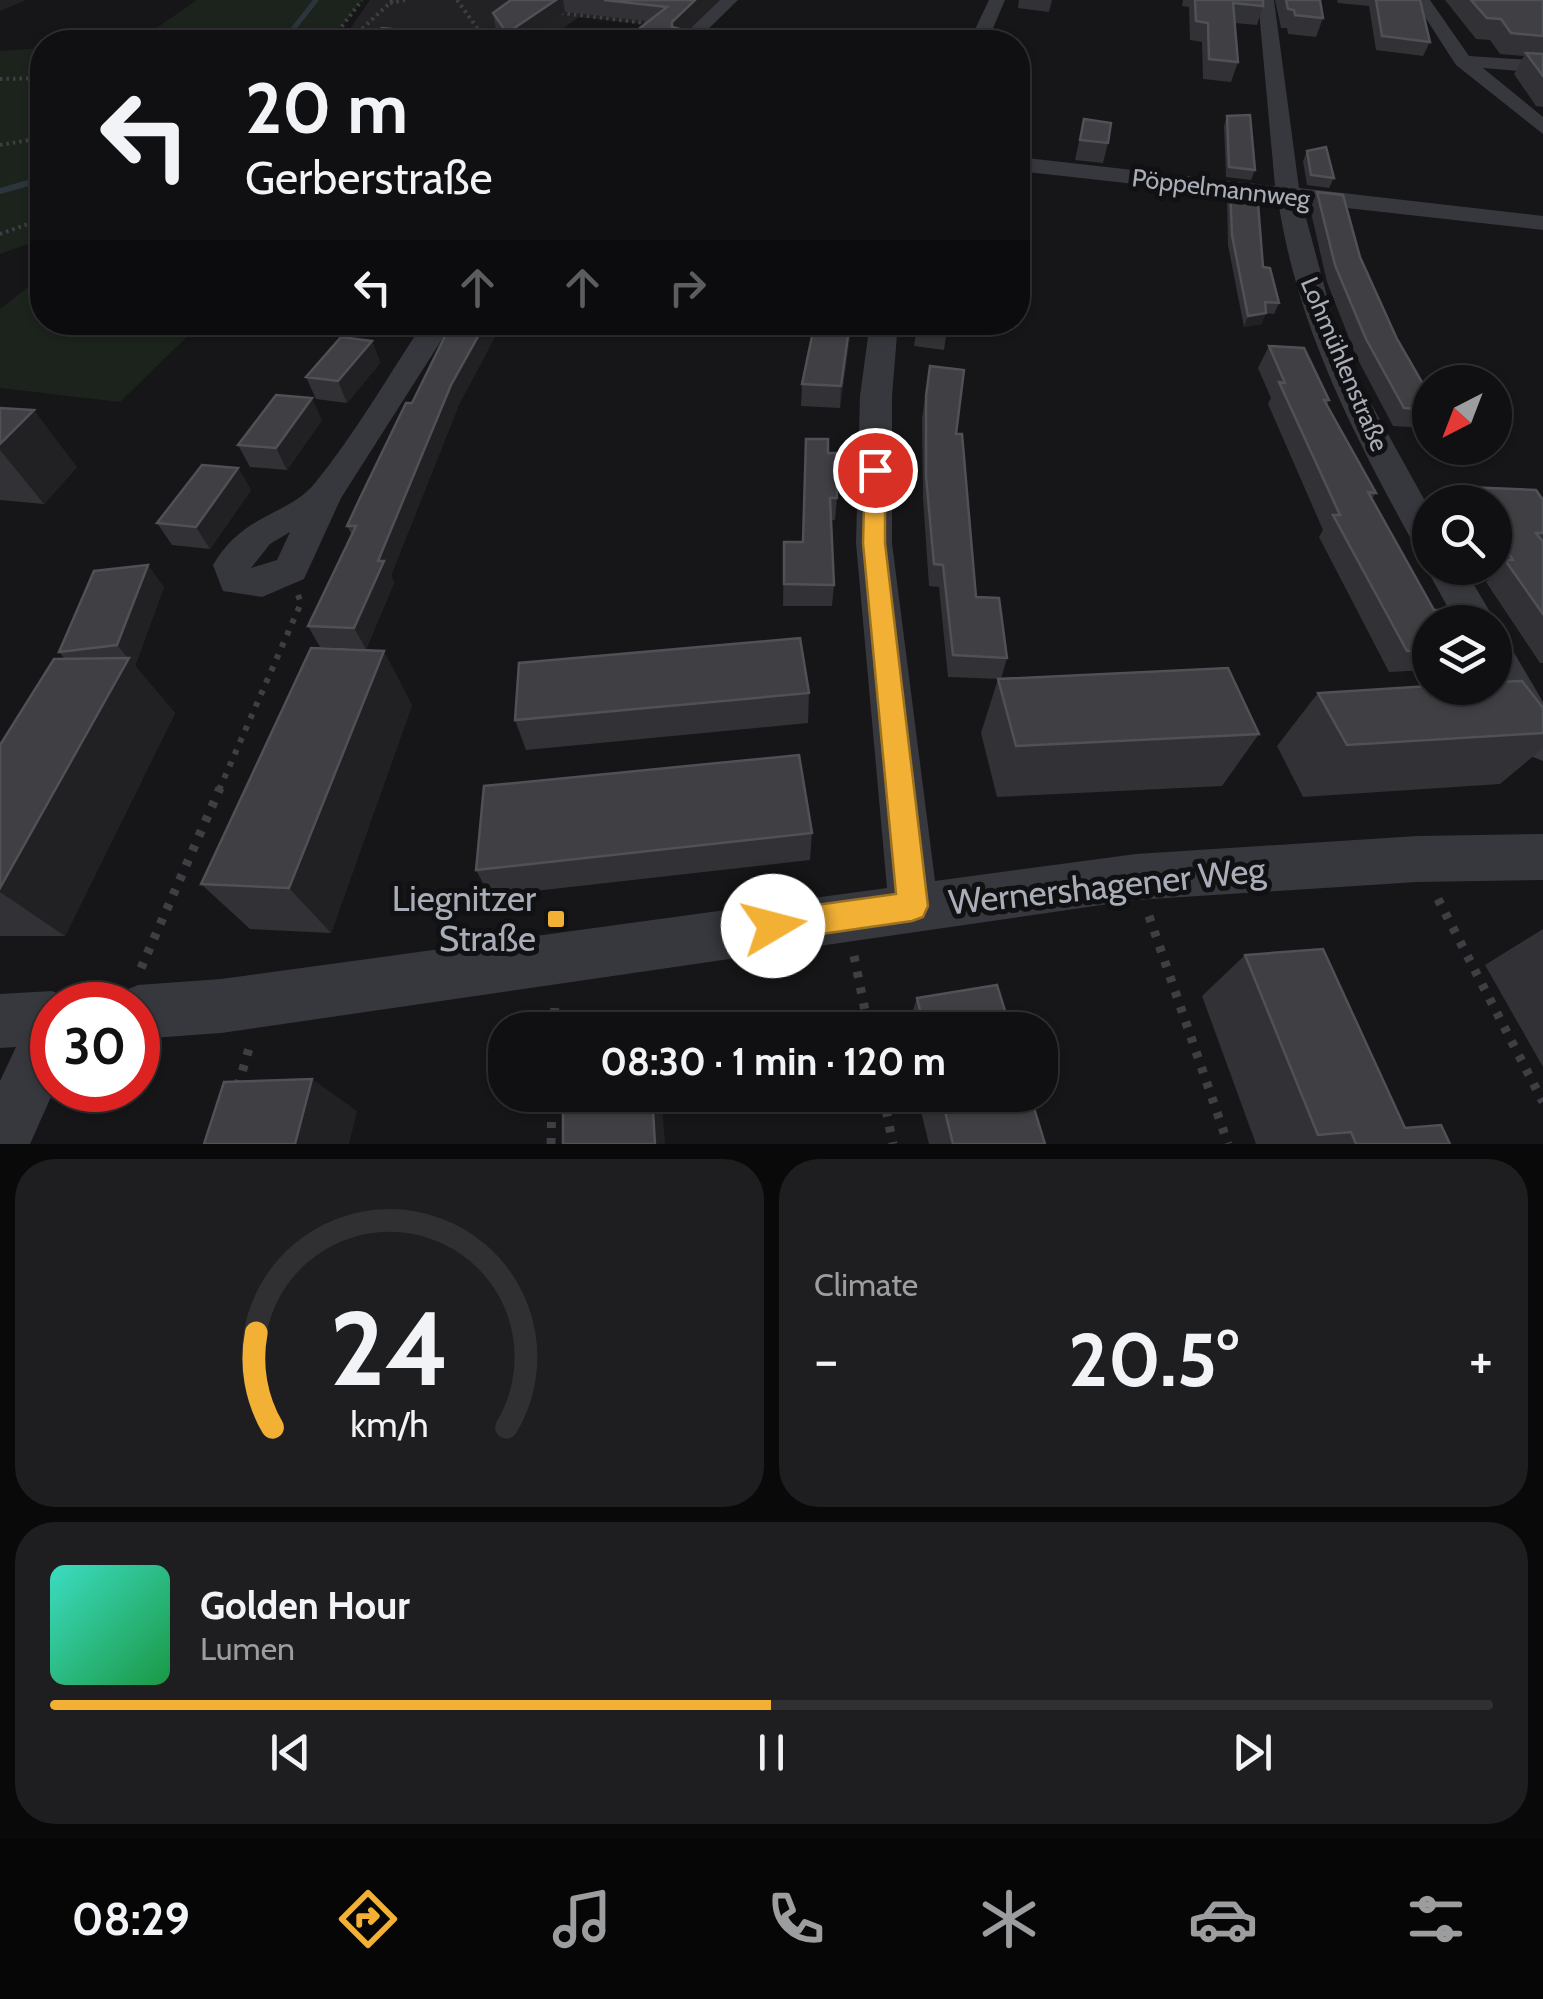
<!DOCTYPE html>
<meta charset="utf-8">
<style>
:root{--surface:#101012;--page:#1e1e20;--text:#f1f3f6;--muted:#9c9d9f;--line:#303032;--accent:#f2b134}
body{margin:0;font-family:Cabin,sans-serif;background:var(--page);color:var(--text);height:100vh;display:flex;flex-direction:column;font-size:38px;white-space:nowrap}
*{box-sizing:border-box;margin:0}
p{font-size:32px;color:var(--muted)}
.icon{flex:none;width:55px;height:55px;fill:none;stroke:currentColor;stroke-width:2;stroke-linecap:round;stroke-linejoin:round}
.map{position:relative;height:1144px;overflow:hidden}
.side{display:flex;flex-direction:column;gap:15px;padding:15px;background:#09090a;flex:1}
.side>*{flex:none}
.top-card{position:absolute;left:30px;top:30px;width:1000px;height:305px;border-radius:40px;box-shadow:0 2px 8px #0004,0 0 0 2px var(--line);background:#101012;color:var(--text);overflow:hidden}
.needle{width:65px;rotate:222deg}
.tools{position:absolute;left:1412px;top:365px;display:grid;gap:20px}
.tools a{display:grid;place-items:center;width:100px;height:100px;border-radius:50%;background:var(--surface);box-shadow:0 2px 8px #0004,0 0 0 2px var(--line);font-size:50px}
.speed{position:absolute;left:30px;top:982px;display:flex;gap:20px;font-size:50px;font-weight:700;text-align:center}
.speed>*{display:grid;place-content:center;width:130px;height:130px;border-radius:50%;background:var(--surface);box-shadow:0 2px 8px #0004,0 0 0 2px var(--line);line-height:1}
.speed .limit{border:15px solid #d22;background:#fff;color:#111}
.pin{position:absolute;display:grid;place-items:center;width:85px;height:85px;color:#fff;margin:-42px;border:5px solid #fff;border-radius:50%;box-shadow:0 2px 10px #0007}
.me{position:absolute;width:110px;margin:-55px;rotate:82deg;stroke-linejoin:round;filter:drop-shadow(0 0 8px #0008)}
.turn{display:flex;align-items:center;gap:35px;height:210px;padding:0 50px;font-size:45px}
.turn .icon{width:130px;height:130px;stroke-width:2.5}
.turn b{display:block;font-size:70px;line-height:85px}
.lanes{display:flex;align-items:center;height:95px;padding:0 50px;background:#0003;justify-content:center;gap:50px;direction:ltr}
.lanes .off{opacity:.35}
.big{font-size:75px;font-weight:800;line-height:1.1}
.side .tile{flex:1;display:flex;flex-direction:column;justify-content:center;gap:15px;min-width:0;padding:0 35px;border-radius:40px;background:var(--page)}
.side .dial{align-items:center;gap:0}
.dial svg{height:260px;overflow:visible;fill:none;stroke:var(--line);stroke-width:7;stroke-linecap:round;text-anchor:middle}
.dial text{fill:var(--text);stroke:none}
.song{display:flex;align-items:center;gap:30px}
.cover{width:120px;height:120px;border-radius:15px;background:linear-gradient(135deg,hsl(170 70% 55%),hsl(140 70% 35%))}
.played{height:10px;border-radius:5px;background:linear-gradient(90deg,var(--accent) 50%,var(--line) 50%)}
.keys{display:flex;justify-content:space-around;direction:ltr}
.heat{display:flex;justify-content:space-between;align-items:center;font-size:55px;direction:ltr}
.side .tiles{flex:1;display:grid;gap:15px;grid-template-columns:1fr 1fr}
.tile:last-child{grid-column:span 2}
.trip{position:absolute;left:488px;top:1012px;width:570px;height:100px;border-radius:40px;background:var(--surface);box-shadow:0 2px 8px #0004,0 0 0 2px var(--line);font-weight:800;line-height:100px;text-align:center}
.menu{display:flex;height:160px;justify-content:space-around;align-items:center;background:#060607;color:var(--muted)}
.menu .icon{width:70px;height:70px}
.menu .current{color:var(--accent)}
.menu b{font-size:45px;color:var(--text)}
.map>svg:first-child{display:block}
.built{fill:#222225}
.green{fill:#1c231d}
.lines{fill:none;stroke-linecap:round;stroke-linejoin:round}
.stream-far1{stroke:#2c353c;stroke-width:5}
.stream{stroke:#2c353c;stroke-width:6}
.path-far2{stroke:#3d3f44;stroke-width:4;stroke-dasharray:2.5 4;stroke-linecap:butt}
.path-far1{stroke:#3d3f44;stroke-width:6;stroke-dasharray:5 8;stroke-linecap:butt}
.path{stroke:#3d3f44;stroke-width:9;stroke-dasharray:6 10;stroke-linecap:butt}
.minor{fill:#37383d;fill-rule:evenodd}
.wall{fill:#323236}
.shaded-wall{fill:#212124}
.building{fill:#3f3f44;stroke:#4f5156;stroke-width:2.5}
.route{fill:#f2b134;stroke:#9d7322;stroke-width:2.5}
.poi-dot{fill:#f2b134;stroke:#111113;stroke-width:4}
.labels{text-anchor:middle;stroke-width:10;stroke-linejoin:round;paint-order:stroke}
.far-street-label{font-size:25px;fill:#a8adb8;stroke:#111113}
.near-street-label{font-size:35px;fill:#a8adb8;stroke:#111113}
.near-poi-label{font-size:35px;fill:#a8adb8;stroke:#111113;text-anchor:end}
</style>
<div class="map">
<svg width="1543" height="1144" viewBox="0 0 1543 1144">
<rect width="100%" height="100%" fill="#161618"/>
<path class="built" d="M370,0H720L689,29L579,17L545,42H341Z"/>
<path class="green" d="M197,0H362L330,42H136Z
M42,48V239L0,254V51Z
M42,276V322L201,323L120,402L0,388V309Z"/>
<g class="lines">
<path class="stream-far1" d="M283,42L316,0"/>
<path class="stream" d="M0,191L42,179"/>
<path class="path-far2" d="M457,0L483,36
M390,3L405,0
M561,13L654,24
M330,42L362,0
M348,42L393,0
M0,79L42,78
M0,145L42,138
M0,234L42,219"/>
<path class="path-far1" d="M219,790L301,603L298,595"/>
<path class="path" d="M1438,899L1543,1102
M1149,916L1228,1144
M854,956L869,1030
M141,968L220,788
M554,1030L555,1001
M238,1086L250,1045
M883,1095L893,1144
M551,1144L552,1095"/>
<path class="minor" d="M720,0H738L695,42H676Z
M989,0H1005L987,42H969Z
M1258,0H1274L1299,188L1543,216V230L1302,203L1335,326L1363,389L1430,510V554L1417,550L1412,541C1352,431 1297,326 1278,200L1018,171V157L1275,186Z
M1414,0H1430L1469,56L1543,61V73L1483,68L1543,117V134L1456,65Z
M424,322H453L341,498L304,579L262,597L223,591L213,565C243,513 288,516 315,483C355,434 388,376 424,322ZM290,532L277,560L251,568L270,544Z
M870,322H898L892,396V543L935,881L1136,854L1417,836L1543,834V880L1417,882L1136,900L221,1033L138,1039V1005H114L119,993L138,985L221,979L887,888L856,543L860,396Z
M1430,561V568H1464L1496,622L1495,623L1456,622L1426,568Z
M1495,640L1509,644L1543,702V761L1528,755L1491,688H1495Z
M52,991L71,999L73,1005H52L54,1090L30,1144H0V1081L16,1047L0,1048V994Z"/>
</g>
<path class="wall" d="M510,0H705L695,18L680,33L681,42H622L648,21L565,12L521,42H505L496,30L493,13Z
M1019,0H1052L1049,12L1018,8Z
M1183,0H1263V6L1257,25L1235,23L1238,62L1231,82L1203,79L1202,42L1190,40L1189,7L1182,6Z
M1275,0H1320L1323,18L1316,37L1288,34L1287,28H1281Z
M1337,0H1420L1430,42L1423,56L1376,50L1369,6L1338,3Z
M1445,0H1543V107L1536,106L1514,74L1524,56L1500,54L1490,40L1476,39Z
M1227,116L1255,170L1251,180L1226,177L1224,126Z
M1084,119L1108,143L1103,163L1075,160Z
M1307,151L1334,178L1329,188L1307,185L1303,161Z
M1230,188L1279,303L1274,314L1266,313L1261,324L1244,327L1228,245L1227,198Z
M1317,192L1360,257L1397,339L1430,396V424L1427,428L1393,426L1356,356L1327,282L1310,208Z
M852,322L840,408L801,406L802,384Z
M948,322L944,350L914,346L917,325Z
M372,341L380,363L347,403L316,399L306,377Z
M1269,346L1329,400L1327,405L1376,493L1372,499L1430,622V670L1389,672L1319,537L1323,530L1268,404L1271,398L1258,368Z
M930,366L956,434L976,597L1007,658L1001,679L948,677L939,587L929,586L923,498L922,418Z
M458,407L391,575L394,583L366,649L320,647L308,626L352,535L347,526Z
M0,408L77,467L44,504L0,500Z
M322,420L287,470L250,467L238,445Z
M828,453L837,498L835,520H831L834,585L832,606H783L784,542H803Z
M238,468L251,490L210,549L172,545L157,523Z
M1466,487L1543,500V663H1540L1486,582L1491,577L1485,568H1495V502H1455Z
M164,587L135,666L175,713L65,936H0V745L65,659L59,652Z
M998,679L1259,734L1222,786L997,797L981,733Z
M809,693L808,723L526,750L515,720Z
M1318,693L1543,708V748L1500,784L1303,797L1277,746Z
M412,705L331,933L250,929L201,884Z
M812,833L810,860L490,896L476,870Z
M1543,929V1067L1485,965Z
M1245,955L1405,1128L1450,1144H1256L1202,996Z
M917,998L1011,1030H906Z
M917,1095H1030L1045,1144H929Z"/>
<path class="shaded-wall" d="M0,0H26L0,11Z
M556,0H563L565,12L521,42H509L507,33Z
M695,0H705L695,18L680,33L681,42H672V22Z
M1266,313L1261,324L1244,327L1248,316Z
M486,322H503L458,407L391,575L394,583L366,649L354,628L378,561L451,385Z
M850,322H852L840,408L841,386Z
M372,341L380,363L347,403L338,381Z
M312,398L322,420L287,470L276,448Z
M34,410L77,467L44,504L0,450V444Z
M238,468L251,490L210,549L196,527Z
M148,565L164,587L135,666L175,713L65,936L0,892V888L129,659L117,645Z
M384,651L412,705L331,933L289,888Z
M312,1079L357,1111L349,1144H295Z
M652,1095H661L665,1144H655Z"/>
<path class="building" d="M511,0H556L507,33L493,13Z
M604,0H695L672,22V27L680,29L672,42H622L667,7Z
M1195,0H1263V6L1233,3L1238,62L1209,59L1208,23L1196,21Z
M1286,0H1320L1323,18L1295,15L1294,10L1288,9Z
M1376,0H1420L1430,42L1382,36Z
M1471,0H1543V36L1511,33L1501,19L1487,18Z
M382,28L497,40L493,42H356Z
M1526,53L1543,54V76Z
M1250,115L1255,170L1229,167L1227,116Z
M1084,119L1111,123L1108,143L1080,140Z
M1326,147L1334,178L1311,175L1307,151Z
M1230,188L1257,191L1263,267L1270,268L1279,303L1265,302L1266,313L1248,316L1232,235Z
M1317,192L1343,195L1360,257L1397,339L1430,396V410L1404,408L1366,339L1335,265Z
M452,322H486L451,385L378,561H384L354,628L308,626L356,526H347L360,498L406,403H412Z
M815,322H850L841,386L802,384Z
M918,322H948L947,328L917,325Z
M341,337L372,341L338,381L306,377Z
M1269,346L1304,348L1329,400H1324L1376,493L1368,492L1434,610H1441L1449,622H1430V650L1407,651L1333,515H1340L1279,382L1285,383Z
M930,366L964,370L956,434H962L976,597L999,598L1007,658L953,655L943,565L934,564L926,476V396Z
M276,395L312,398L276,448L238,445Z
M0,408L34,410L0,444Z
M806,439H828V453H836L837,498H830L834,585L784,584V542H803Z
M202,465L238,468L196,527L157,523Z
M1466,487L1536,490L1543,500V533H1536L1543,542V614L1505,560H1513L1495,532V502H1476Z
M148,565L117,645L59,652L94,571Z
M800,638L809,693L515,720L519,663Z
M311,648L384,651L289,888L201,884Z
M129,658L0,888V745L54,659Z
M1228,668L1259,734L1016,746L998,679Z
M1522,681L1543,708V733L1347,745L1318,693L1430,686L1495,688V682Z
M799,755L812,833L476,870L484,786Z
M1323,949L1405,1128L1441,1125L1450,1144H1356L1351,1132L1318,1135L1245,955Z
M997,985L1011,1030H925L917,998Z
M312,1079L295,1144H204L224,1082Z
M563,1095H652L655,1144H563Z
M941,1095H1030L1045,1144H953Z"/>
<path class="route" d="M875,463L885,470V543L928,906L923,917L912,921L773,941L762,937L758,926L762,915L773,911L896,894L863,543L865,470Z"/>
<rect class="poi-dot" x="546" y="909" width="20" height="20" rx="5"/>
<g class="labels">
<g class="far-street-label">
<text transform="translate(1221 188) rotate(7)" y="9">Pöppelmannweg</text>
<text transform="translate(1345 364) rotate(67)" y="9">Lohmühlenstraße</text>
</g>
<g class="near-street-label">
<text transform="translate(1107 886) rotate(-6)" y="12">Wernershagener Weg</text>
</g>
<g class="near-poi-label">
<text x="536" y="911">Liegnitzer<tspan x="536" dy="40">Straße</tspan></text>
</g>
</g>
</svg>
<div class="tools">
<a><svg class="needle" viewBox="-14 -14 28 28"><path d="M0-13l5 13h-10z" fill="#e53935"/><path d="M0 13l5-13h-10z" fill="#9c9d9f"/></svg></a>
<a><svg class="icon" aria-label="search" viewBox="0 0 24 24"><circle cx="10" cy="10" r="6"/><path d="M15 15l6 6"/></svg></a>
<a><svg class="icon" aria-label="layers" viewBox="0 0 24 24"><path d="M12 4l9 5-9 5-9-5zM3 14l9 5 9-5"/></svg></a>
</div>
<div class="speed"><div class="limit">30</div></div>
<div class="pin" style="left:875px;top:470px;background:#d93025"><svg class="icon" aria-label="arrive" viewBox="0 0 24 24"><path d="M6 21V4h12l-3 4 3 4H6"/></svg></div>
<svg class="me" style="left:773px;top:926px" viewBox="-20 -20 40 40"><circle r="19" fill="#fff"/><path d="M0-13L10 11 0 6-10 11z" fill="#f2b134"/></svg>
<div class="trip">08:30 · 1 min · 120 m</div>
<div class="top-card">
<div class="turn"><svg class="icon" aria-label="left" viewBox="0 0 24 24"><path d="M17 20v-9H6M10 6l-5 5 5 5"/></svg><div><b>20 m</b>Gerberstraße</div></div>
<div class="lanes"><svg class="icon" aria-label="left" viewBox="0 0 24 24"><path d="M17 20v-9H6M10 6l-5 5 5 5"/></svg><svg class="icon off" aria-label="ahead" viewBox="0 0 24 24"><path d="M12 20V5M6 11l6-6 6 6"/></svg><svg class="icon off" aria-label="ahead" viewBox="0 0 24 24"><path d="M12 20V5M6 11l6-6 6 6"/></svg><svg class="icon off" aria-label="right" viewBox="0 0 24 24"><path d="M7 20v-9h11M14 6l5 5-5 5"/></svg></div>
</div>
</div>
<section class="side">
<div class="tiles">
<div class="tile dial"><svg viewBox="0 0 100 80">
<path d="M14 69A42 42 0 1 1 86 69"/>
<path d="M14 69A42 42 0 0 1 9 40" stroke="#f2b134"/>
<text x="50" y="56" font-size="32" font-weight="700">24</text>
<text x="50" y="72" font-size="11">km/h</text>
</svg></div>
<div class="tile"><p>Climate</p>
<div class="heat"><a>−</a><b class="big">20.5°</b><a>+</a></div>
</div>
<div class="tile">
<div class="song"><i class="cover"></i><div><b>Golden Hour</b><p>Lumen</p></div></div>
<div class="played"></div>
<div class="keys"><svg class="icon" aria-label="previous" viewBox="0 0 24 24"><path d="M18 5L8 12l10 7zM5 5v14"/></svg><svg class="icon" aria-label="pause" viewBox="0 0 24 24"><path d="M8 5v14M16 5v14"/></svg><svg class="icon" aria-label="next" viewBox="0 0 24 24"><path d="M6 5l10 7-10 7zM19 5v14"/></svg></div>
</div>
</div>
</section>
<nav class="menu">
<b>08:29</b>
<svg class="icon current" aria-label="directions" viewBox="0 0 24 24"><path d="M12 3l9 9-9 9-9-9zM9 14v-3h6M13 9l2 2-2 2"/></svg>
<svg class="icon" aria-label="music" viewBox="0 0 24 24"><path d="M9 18V5l10-2v13"/><circle cx="6" cy="18" r="3"/><circle cx="16" cy="16" r="3"/></svg>
<svg class="icon" aria-label="phone" viewBox="0 0 24 24"><path d="M5 4h4l2 5-3 2q2 4 5 5l2-3 5 2v4C11 20 4 13 5 4z"/></svg>
<svg class="icon" aria-label="climate" viewBox="0 0 24 24"><path d="M12 3v18M4 7l16 10M4 17L20 7"/></svg>
<svg class="icon" aria-label="car" viewBox="0 0 24 24"><path d="M5 17H2v-5l4-1 3-4h7l3 4 3 1v5h-3M9 17h6M6 11h13"/><circle cx="7" cy="17" r="2"/><circle cx="17" cy="17" r="2"/></svg>
<svg class="icon" aria-label="filters" viewBox="0 0 24 24"><path d="M4 7h16M4 17h16"/><circle cx="9" cy="7" r="2"/><circle cx="15" cy="17" r="2"/></svg>
</nav>
